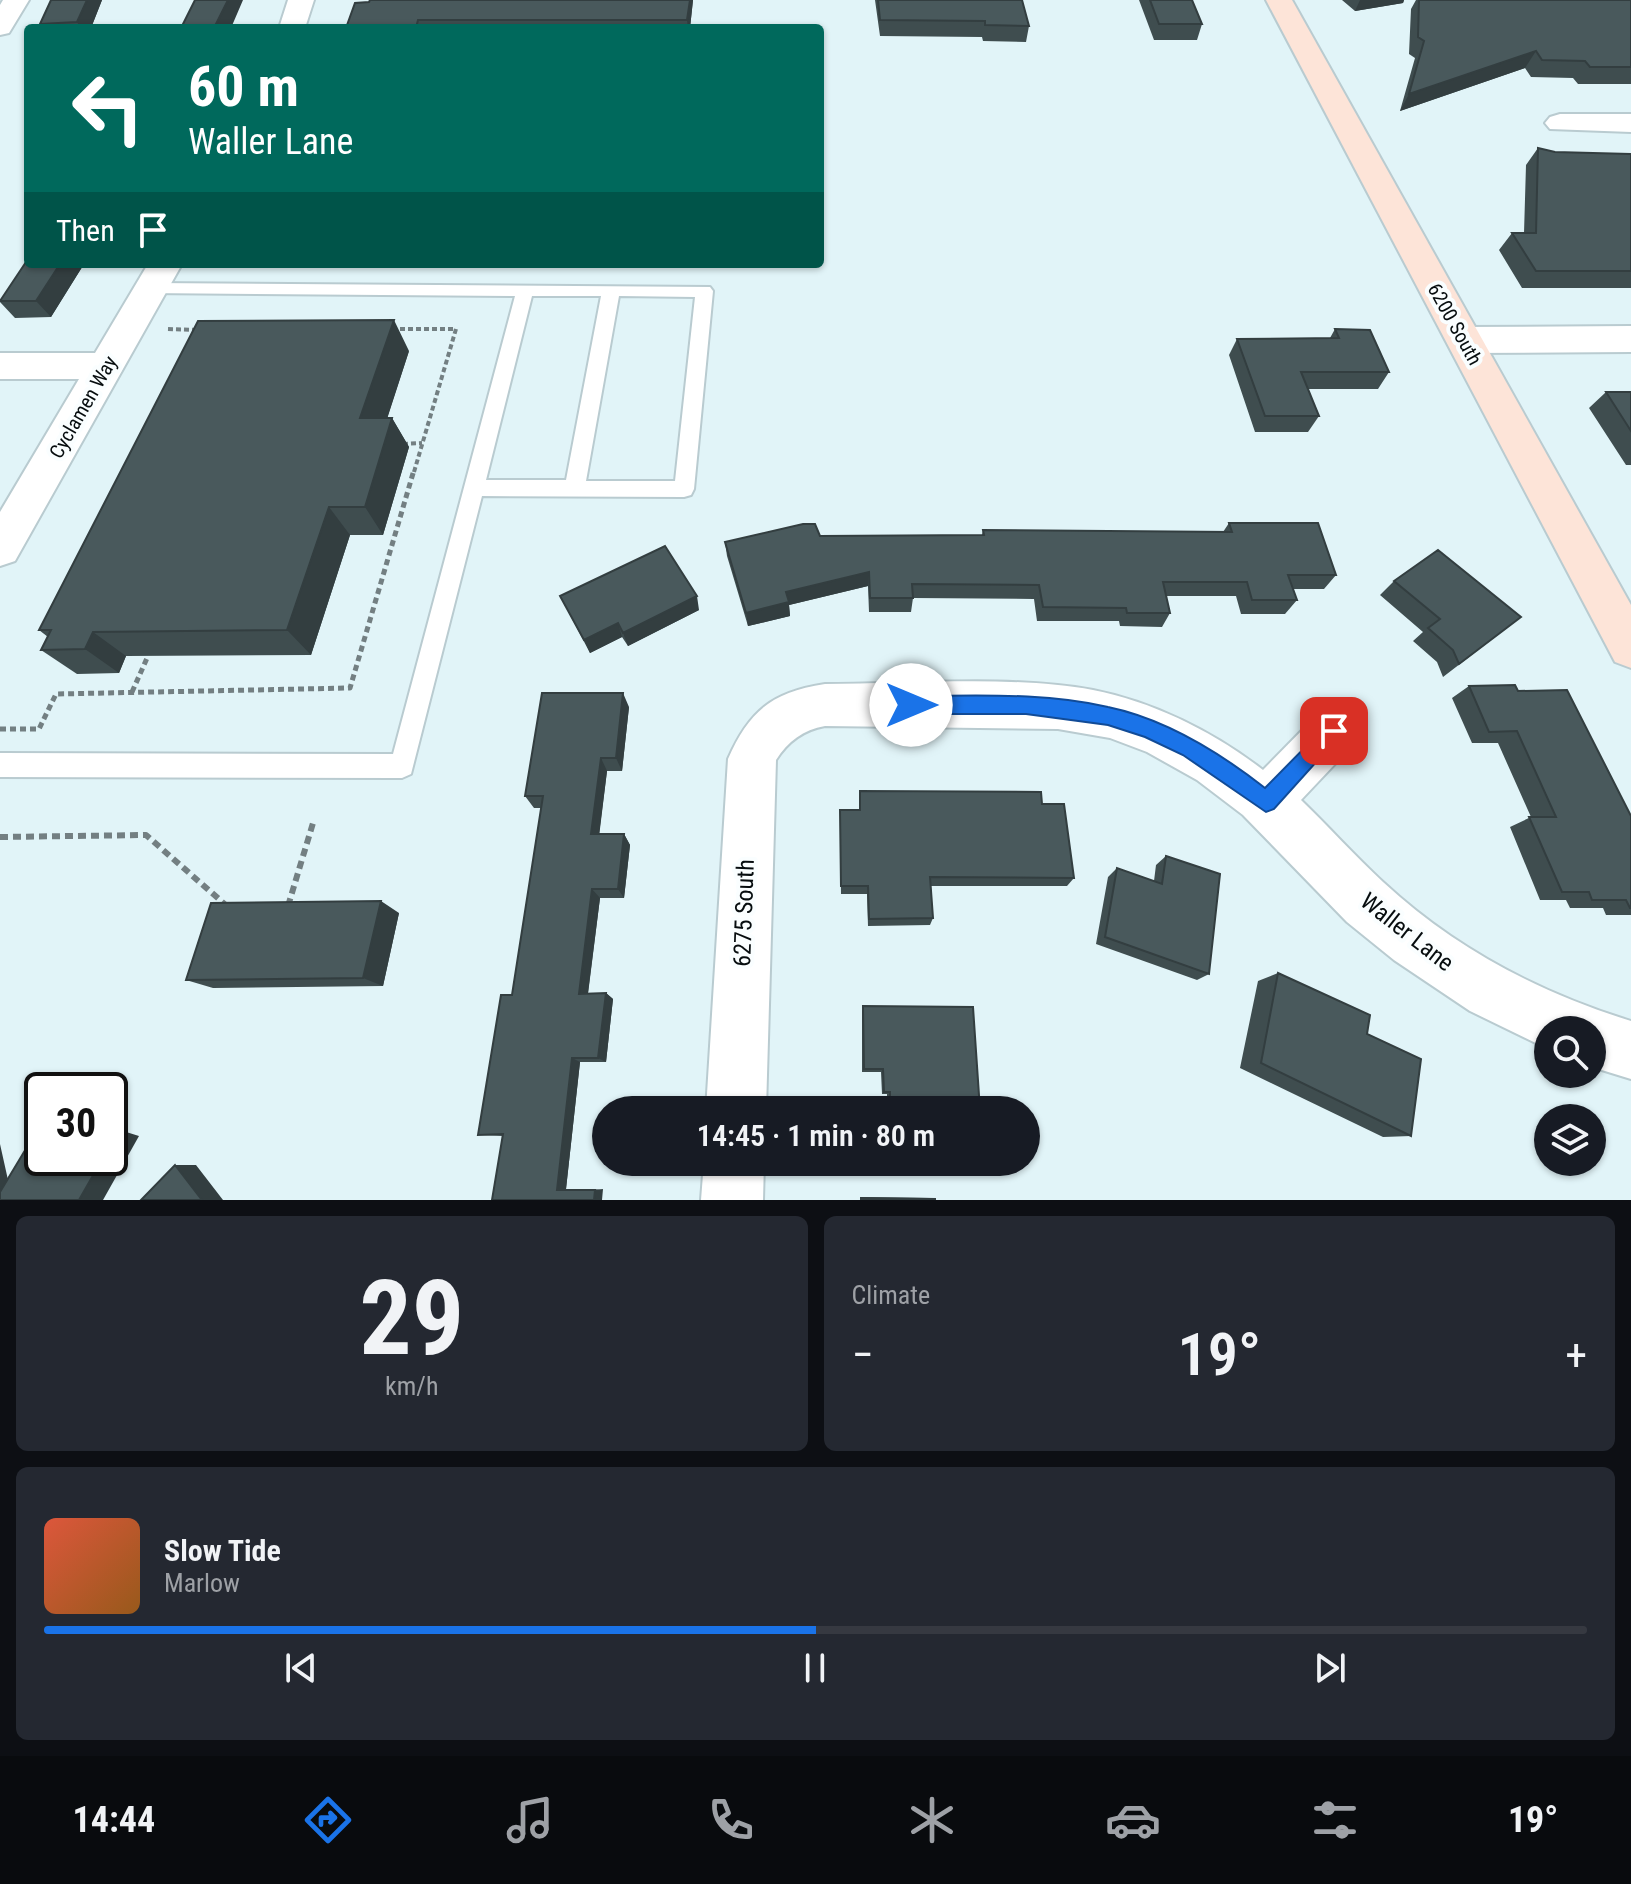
<!DOCTYPE html>
<meta charset="utf-8">
<style>
:root{--surface:#171b24;--page:#242831;--text:#f1f3f6;--muted:#9ea1a6;--line:#363941;--accent:#1a73e8}
body{margin:0;font-family:"Roboto Condensed",sans-serif;background:var(--page);color:var(--text);height:100vh;display:flex;flex-direction:column;font-size:30px;white-space:nowrap}
*{box-sizing:border-box;margin:0}
p{font-size:26px;color:var(--muted)}
.icon{flex:none;width:44px;height:44px;fill:none;stroke:currentColor;stroke-width:2;stroke-linecap:round;stroke-linejoin:round}
.map{position:relative;height:1200px;overflow:hidden}
.sheet{display:flex;flex-direction:column;gap:16px;padding:16px;background:#0d0f14;flex:1}
.sheet>*{flex:none}
.guide{position:absolute;left:24px;top:24px;width:800px;height:244px;border-radius:8px;box-shadow:0 2px 6px #0004;background:#00695c;color:#fff;overflow:hidden}
.buttons{position:absolute;left:1534px;top:1016px;display:grid;gap:16px}
.buttons a{display:grid;place-items:center;width:72px;height:72px;border-radius:50%;background:var(--surface);box-shadow:0 2px 6px #0004;font-size:40px}
.speed{position:absolute;left:24px;top:1072px;display:flex;gap:16px;font-size:40px;font-weight:700;text-align:center}
.speed>*{display:grid;place-content:center;width:104px;height:104px;border-radius:50%;background:var(--surface);box-shadow:0 2px 6px #0004;line-height:1}
.speed .limit{border:4px solid #111;border-radius:12px;background:#fff;color:#111}
.pin{position:absolute;display:grid;place-items:center;width:68px;height:68px;color:#fff;margin:-34px;border-radius:16px;box-shadow:0 4px 12px #0006}
.me{position:absolute;width:88px;margin:-44px;rotate:90deg;stroke-linejoin:round;filter:drop-shadow(0 0 6px #0008)}
.turn{display:flex;align-items:center;gap:28px;height:168px;padding:0 32px;font-size:36px}
.turn .icon{width:104px;height:104px;stroke-width:2.5}
.turn b{display:block;font-size:56px;line-height:68px}
.then{display:flex;align-items:center;height:76px;padding:0 32px;background:#0003;gap:16px;font-size:30px}
.big{font-size:60px;font-weight:600;line-height:1.1}
.sheet .card{flex:1;display:flex;flex-direction:column;justify-content:center;gap:12px;min-width:0;padding:0 28px;border-radius:12px;background:var(--page)}
.sheet .dial{align-items:center;gap:0}
.dial b{font-size:104px;line-height:1}
.song{display:flex;align-items:center;gap:24px}
.cover{width:96px;height:96px;border-radius:12px;background:linear-gradient(135deg,hsl(10 70% 55%),hsl(30 70% 35%))}
.played{height:8px;border-radius:4px;background:linear-gradient(90deg,var(--accent) 50%,var(--line) 50%)}
.keys{display:flex;justify-content:space-around;direction:ltr}
.heat{display:flex;justify-content:space-between;align-items:center;font-size:44px;direction:ltr}
.sheet .tiles{flex:1;display:grid;gap:16px;grid-template-columns:1fr 1fr}
.card:last-child{grid-column:span 2}
.trip{position:absolute;left:592px;top:1096px;width:448px;height:80px;border-radius:40px;background:var(--surface);box-shadow:0 2px 6px #0004;font-weight:600;line-height:80px;text-align:center}
.dock{display:flex;height:128px;justify-content:space-around;align-items:center;background:#090b0e;color:var(--muted)}
.dock .icon{width:56px;height:56px}
.dock .current{color:var(--accent)}
.dock b{font-size:36px;color:var(--text)}
.map>svg:first-child{display:block}
.lines{fill:none;stroke-linecap:round;stroke-linejoin:round}
.lane-casing{stroke:#b9cbd0;stroke-width:4}
.street-casing{stroke:#b9cbd0;stroke-width:4}
.secondary-casing{stroke:#b9cbd0;stroke-width:4}
.path-far2{stroke:#737f82;stroke-width:4;stroke-dasharray:5 3;stroke-linecap:butt}
.path-far1{stroke:#737f82;stroke-width:5;stroke-dasharray:6 4;stroke-linecap:butt}
.path{stroke:#737f82;stroke-width:6;stroke-dasharray:8 5;stroke-linecap:butt}
.lane{fill:#fff;fill-rule:evenodd}
.street{fill:#fff;fill-rule:evenodd}
.secondary{fill:#fde4d8;fill-rule:evenodd}
.wall{fill:#3f4d4f}
.shaded-wall{fill:#333e40}
.building{fill:#49595c;stroke:#333e40;stroke-width:2}
.route{fill:#1a73e8;stroke:#114b97;stroke-width:2}
.labels{text-anchor:middle;stroke-width:8;stroke-linejoin:round;paint-order:stroke}
.street-label{font-size:20px;fill:#070d0f;stroke:#fafeff}
.near-street-label{font-size:24px;fill:#070d0f;stroke:#fafeff}
</style>
<div class="map">
<svg width="1631" height="1200" viewBox="0 0 1631 1200">
<rect width="100%" height="100%" fill="#e1f4f8"/>
<g class="lines">
<g class="lane-casing">
<path id="lane" d="M151,283L710,287L713,291L694,489L691,495L684,497L482,496L411,774L402,778L0,777V753L393,754L515,296L145,293L142,289ZM532,296H601L566,480H486ZM619,296L695,297L675,481H586Z"/>
</g>
<g class="street-casing">
<path id="street" d="M3,0H29L9,33L0,35V5Z
M288,0H314L305,28H279Z
M1560,114H1631V132L1550,129L1545,123L1550,117Z
M148,264H182L15,561L0,566V512L79,379H0V353H95Z
M1631,326V352L1464,353L1451,349L1446,340L1451,331L1464,327Z
M825,684C908,684 1013,675 1093,690C1154,702 1214,732 1263,770L1317,715L1334,709L1351,715L1358,731L1351,747L1301,800C1329,827 1355,856 1383,882C1454,948 1540,993 1631,1021V1079L1592,1067V1030H1548V1049L1470,1011L1394,960L1347,922L1243,815L1197,780L1147,752L1110,738L1058,729L825,726C803,730 788,741 776,760L766,1110H706L728,759C749,711 772,692 825,684Z
M704,1162H764L763,1200H701Z"/>
</g>
<g class="secondary-casing">
<path id="secondary" d="M1266,0H1292L1631,605V668L1615,662Z"/>
</g>
<path class="path-far2" d="M168,329L198,330
M392,329H456L414,472
M403,444L422,443"/>
<path class="path-far1" d="M132,692L148,656
M0,729H39L56,694L350,688L414,470"/>
<path class="path" d="M0,837L146,835L228,907
M288,906L313,823"/>
<use href="#lane" class="lane"/>
<use href="#street" class="street"/>
<use href="#secondary" class="secondary"/>
</g>
<path class="wall" d="M51,0H102L91,28H43L40,24Z
M693,0L690,28H346L355,3Z
M875,0H1022L1029,26L1026,42L983,41L982,37L880,36Z
M1139,0H1192L1202,24L1197,40H1154Z
M1342,0H1404L1403,3L1355,11Z
M1416,0H1631V84H1578L1573,78L1531,77L1525,68L1400,111L1415,58L1409,54L1411,9Z
M1538,148L1555,152L1631,154V288H1522L1499,250L1512,233H1524L1526,165Z
M28,264H84L51,317L15,318L0,302Z
M1335,329L1389,372L1378,389H1308L1319,416L1308,432H1255L1229,355L1237,339L1330,338Z
M409,351L387,418H392L409,447L383,535H350L311,655L126,656L119,673L77,674L41,650L48,637L39,630Z
M1606,392H1631V465H1626L1589,408Z
M1229,523L1336,575L1324,589H1293L1297,600L1285,614H1241L1236,596H1166L1170,613L1162,627L1120,626L1119,621H1037L1034,599L913,598L911,612H869L868,586L789,605L790,616L748,626L727,556L725,542L820,536L982,535L983,530L1223,532Z
M1394,581L1521,617L1443,677L1437,662L1413,641L1423,632L1380,595Z
M560,596L699,610L628,646L622,637L590,653Z
M1469,686L1518,691L1631,816V915H1606L1603,908H1570L1566,900H1540L1510,827L1531,817L1498,743H1472L1452,698Z
M629,707L622,771H607L599,834H624L630,845L624,898H600L588,994L606,993L613,999L606,1062H580L566,1189H603L492,1200L503,1136L478,1135L512,995L541,808H534L525,796Z
M860,791L1042,804L1074,878L1067,886H931L933,918L930,925L868,926L867,894H841L840,810H859Z
M1166,856L1209,974L1197,980L1096,944L1108,877L1117,868L1154,881L1156,865Z
M399,913L383,986L213,988L186,980Z
M1278,973L1367,1034L1411,1136L1383,1137L1240,1068L1258,981Z
M863,1006L980,1110H887V1094H882L881,1072H862V1011Z
M860,1197L931,1198L935,1199V1200H860Z"/>
<path class="shaded-wall" d="M87,0H102L91,28H81L77,22Z
M228,0H243L231,28H214Z
M690,0H693L690,28H688L687,20Z
M1360,0H1404L1403,3L1355,11Z
M1536,51L1525,68L1400,111L1409,94Z
M60,264H84L51,317L36,301Z
M394,320L409,351L378,447L360,418Z
M392,418L409,447L383,535L365,507Z
M329,507L350,535L311,655L287,630Z
M869,572L868,586L789,605L790,616L748,626L746,613L786,592Z
M697,596L699,610L628,646L623,633Z
M618,623L622,637L590,653L584,640Z
M93,632L126,656L119,673L85,649Z
M623,693L629,707L622,771L616,758Z
M601,758L607,771L598,845L591,834Z
M624,834L630,845L624,898L618,889Z
M592,889L600,898L587,1000L579,994Z
M381,901L399,913L383,986L363,978Z
M606,993L613,999L606,1062L598,1058Z
M572,1058L580,1062L566,1189L557,1190Z
M110,1127L139,1136L103,1200H79L103,1158H110Z
M0,1144L12,1198L0,1200Z
M175,1165H196L223,1200H202Z
M603,1189L602,1200H594L595,1190Z"/>
<path class="building" d="M51,0H87L77,22L40,24Z
M195,0H228L214,28H181Z
M370,0H690L687,20H418L416,28H346L355,3L369,2Z
M878,0H1022L1029,26L985,25V21L880,20Z
M1150,0H1192L1202,24H1159Z
M1419,0H1631V67H1590L1585,61L1542,60L1536,51L1409,94L1424,41L1418,37Z
M1538,148L1555,152L1631,154V271H1536L1512,233H1536Z
M28,259V264H60L36,301H0Z
M394,320L360,418H392L365,507H329L287,630L93,632L85,649L41,650L51,630H39L198,321Z
M1335,329L1370,330L1389,372H1301L1319,416H1265L1237,339L1339,338Z
M1606,392H1631V431Z
M1229,523H1318L1336,575H1288L1297,600H1252L1247,582H1163L1170,613H1127L1126,608L1043,607L1039,585L912,584L913,598H870L869,572L786,592L789,602L746,613L725,542L803,524H815L820,536L984,535L983,530L1232,532Z
M665,546L697,596L623,633L618,623L584,640L560,596Z
M1438,550L1521,617L1459,664L1453,650L1428,628L1440,619L1394,581Z
M1515,685L1518,691L1567,690L1631,816V908H1630L1626,900H1592L1589,892H1562L1529,817H1556L1517,731L1489,732L1469,686Z
M542,693H623L616,758H601L591,834H624L618,889H592L579,994L606,993L598,1058H572L557,1190H595L594,1200H492L503,1134L478,1135L501,995H512L543,796H525Z
M860,791L1041,792L1042,804H1064L1074,878L930,877L933,918L869,919L868,886H841L840,810H860Z
M1166,856L1220,874L1209,974L1105,937L1117,868L1162,884Z
M381,901L363,978L186,980L211,903Z
M1278,973L1370,1015L1367,1034L1421,1059L1411,1136L1261,1063Z
M863,1006L973,1007L980,1110H890V1092H884L883,1069H864Z
M42,1122V1158H103L79,1200H0V1192Z
M110,1133L116,1135L110,1146Z
M175,1165L202,1200H141Z
M861,1198L935,1199V1200H861Z"/>
<path class="route" d="M911,696C977,696 1044,692 1108,707C1166,719 1219,752 1265,788L1327,725L1334,722L1341,725L1344,731L1274,809L1266,812L1183,755L1145,737L1108,725L1026,714H911L905,711L902,705L905,699Z"/>
<g class="labels">
<g class="street-label">
<text transform="translate(1455 324) rotate(61)" y="7">6200 South</text>
<text transform="translate(83 407) rotate(-60)" y="7">Cyclamen Way</text>
</g>
<g class="near-street-label">
<text transform="translate(744 913) rotate(-88)" y="8">6275 South</text>
<text transform="translate(1407 932) rotate(38)" y="8">Waller Lane</text>
</g>
</g>
</svg>
<div class="buttons">
<a><svg class="icon" aria-label="search" viewBox="0 0 24 24"><circle cx="10" cy="10" r="6"/><path d="M15 15l6 6"/></svg></a>
<a><svg class="icon" aria-label="layers" viewBox="0 0 24 24"><path d="M12 4l9 5-9 5-9-5zM3 14l9 5 9-5"/></svg></a>
</div>
<div class="speed"><div class="limit">30</div></div>
<div class="pin" style="left:1334px;top:731px;background:#d93025"><svg class="icon" aria-label="arrive" viewBox="0 0 24 24"><path d="M6 21V4h12l-3 4 3 4H6"/></svg></div>
<svg class="me" style="left:911px;top:705px" viewBox="-20 -20 40 40"><circle r="19" fill="#fff"/><path d="M0-13L10 11 0 6-10 11z" fill="#1a73e8"/></svg>
<div class="trip">14:45 · 1 min · 80 m</div>
<div class="guide">
<div class="turn"><svg class="icon" aria-label="left" viewBox="0 0 24 24"><path d="M17 20v-9H6M10 6l-5 5 5 5"/></svg><div><b>60 m</b>Waller Lane</div></div>
<div class="then">Then<svg class="icon" aria-label="arrive" viewBox="0 0 24 24"><path d="M6 21V4h12l-3 4 3 4H6"/></svg></div>
</div>
</div>
<section class="sheet">
<div class="tiles">
<div class="card dial"><b>29</b><p>km/h</p></div>
<div class="card"><p>Climate</p>
<div class="heat"><a>−</a><b class="big">19°</b><a>+</a></div>
</div>
<div class="card">
<div class="song"><i class="cover"></i><div><b>Slow Tide</b><p>Marlow</p></div></div>
<div class="played"></div>
<div class="keys"><svg class="icon" aria-label="previous" viewBox="0 0 24 24"><path d="M18 5L8 12l10 7zM5 5v14"/></svg><svg class="icon" aria-label="pause" viewBox="0 0 24 24"><path d="M8 5v14M16 5v14"/></svg><svg class="icon" aria-label="next" viewBox="0 0 24 24"><path d="M6 5l10 7-10 7zM19 5v14"/></svg></div>
</div>
</div>
</section>
<nav class="dock">
<b>14:44</b>
<svg class="icon current" aria-label="directions" viewBox="0 0 24 24"><path d="M12 3l9 9-9 9-9-9zM9 14v-3h6M13 9l2 2-2 2"/></svg>
<svg class="icon" aria-label="music" viewBox="0 0 24 24"><path d="M9 18V5l10-2v13"/><circle cx="6" cy="18" r="3"/><circle cx="16" cy="16" r="3"/></svg>
<svg class="icon" aria-label="phone" viewBox="0 0 24 24"><path d="M5 4h4l2 5-3 2q2 4 5 5l2-3 5 2v4C11 20 4 13 5 4z"/></svg>
<svg class="icon" aria-label="climate" viewBox="0 0 24 24"><path d="M12 3v18M4 7l16 10M4 17L20 7"/></svg>
<svg class="icon" aria-label="car" viewBox="0 0 24 24"><path d="M5 17H2v-5l4-1 3-4h7l3 4 3 1v5h-3M9 17h6M6 11h13"/><circle cx="7" cy="17" r="2"/><circle cx="17" cy="17" r="2"/></svg>
<svg class="icon" aria-label="filters" viewBox="0 0 24 24"><path d="M4 7h16M4 17h16"/><circle cx="9" cy="7" r="2"/><circle cx="15" cy="17" r="2"/></svg>
<b>19°</b>
</nav>
